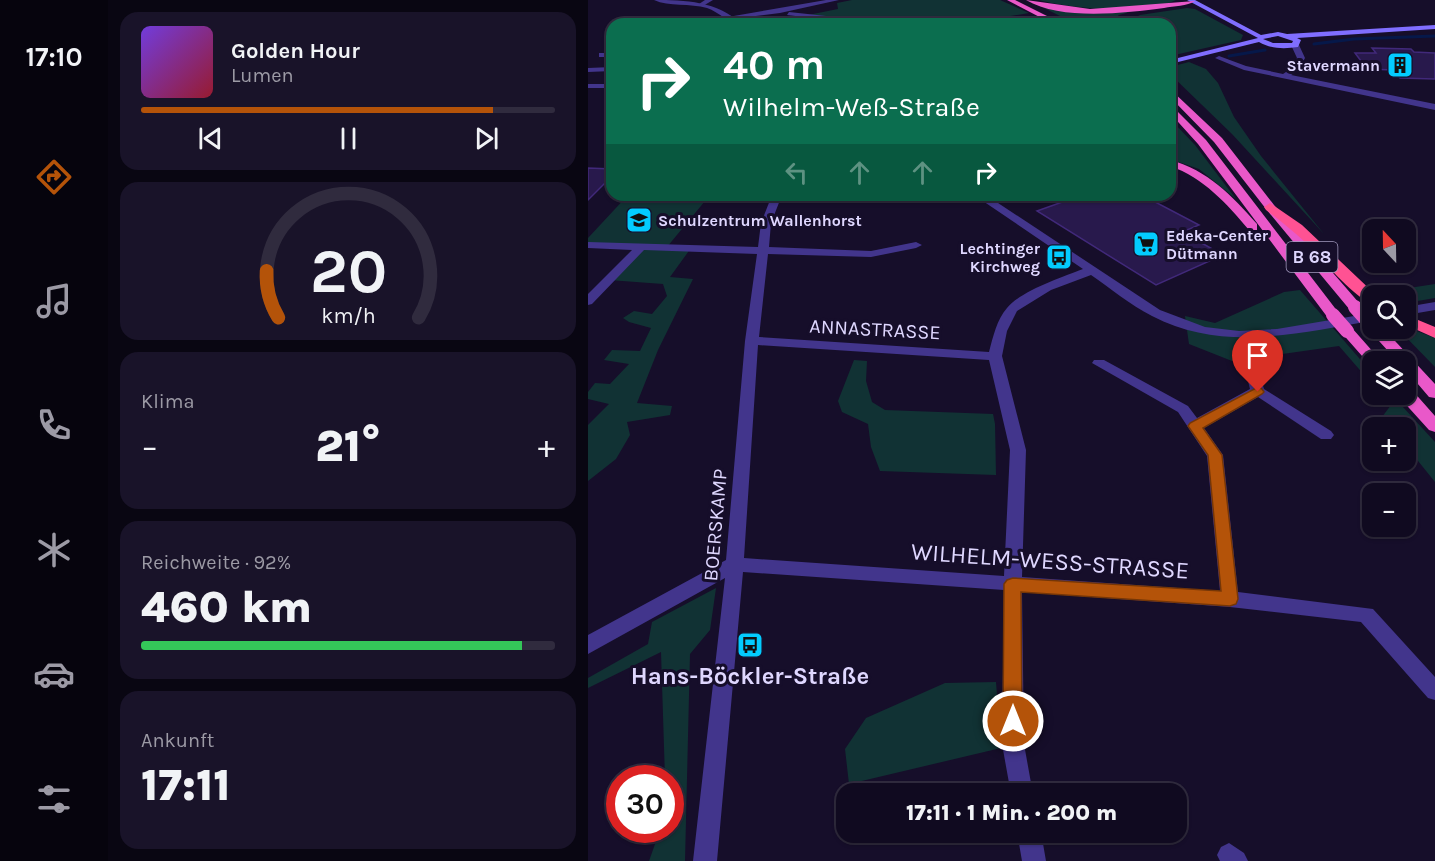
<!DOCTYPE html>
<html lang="de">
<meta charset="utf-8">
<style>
:root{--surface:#100a20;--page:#191329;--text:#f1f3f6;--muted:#9c9aa5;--line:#302b3e;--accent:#b45309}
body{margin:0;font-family:Karla,sans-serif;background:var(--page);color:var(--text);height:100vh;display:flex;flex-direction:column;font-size:22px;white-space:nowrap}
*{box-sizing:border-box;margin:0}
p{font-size:20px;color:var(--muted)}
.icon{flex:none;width:33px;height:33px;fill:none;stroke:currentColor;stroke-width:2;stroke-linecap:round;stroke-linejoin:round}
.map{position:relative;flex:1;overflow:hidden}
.panel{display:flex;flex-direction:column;gap:12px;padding:12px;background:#090612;width:480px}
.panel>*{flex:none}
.hud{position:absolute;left:18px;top:18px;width:570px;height:183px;border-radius:18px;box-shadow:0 2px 4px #0004,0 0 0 2px var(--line);background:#0b6e4f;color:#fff;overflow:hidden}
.needle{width:39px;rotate:338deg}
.tools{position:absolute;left:774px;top:219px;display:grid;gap:12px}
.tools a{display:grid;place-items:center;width:54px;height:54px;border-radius:12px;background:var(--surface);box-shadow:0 2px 4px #0004,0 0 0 2px var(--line);font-size:30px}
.speed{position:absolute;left:18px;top:765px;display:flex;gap:12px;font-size:30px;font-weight:700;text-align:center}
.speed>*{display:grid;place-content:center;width:78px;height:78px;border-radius:50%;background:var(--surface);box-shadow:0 2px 4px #0004,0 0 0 2px var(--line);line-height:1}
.speed .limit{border:9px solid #d22;background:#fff;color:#111}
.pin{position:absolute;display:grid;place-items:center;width:51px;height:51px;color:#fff;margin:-62px -26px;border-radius:50% 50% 50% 0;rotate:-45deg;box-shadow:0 0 6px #0007}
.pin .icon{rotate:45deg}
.me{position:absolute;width:66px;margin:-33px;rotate:0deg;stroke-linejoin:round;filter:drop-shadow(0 0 4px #0008)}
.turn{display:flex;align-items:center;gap:21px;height:126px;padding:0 18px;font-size:27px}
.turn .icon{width:78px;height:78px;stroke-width:2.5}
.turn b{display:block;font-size:42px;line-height:51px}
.lanes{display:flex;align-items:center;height:57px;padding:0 18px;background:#0003;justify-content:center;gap:30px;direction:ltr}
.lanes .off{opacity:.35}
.big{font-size:45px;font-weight:800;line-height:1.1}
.panel .widget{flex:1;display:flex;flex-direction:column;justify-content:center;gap:9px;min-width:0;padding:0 21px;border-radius:18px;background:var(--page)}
.panel .dial{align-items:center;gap:0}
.dial svg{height:156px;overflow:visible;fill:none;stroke:var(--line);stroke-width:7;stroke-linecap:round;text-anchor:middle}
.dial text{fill:var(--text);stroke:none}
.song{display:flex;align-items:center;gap:18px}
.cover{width:72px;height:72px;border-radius:9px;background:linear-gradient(135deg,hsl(260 70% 55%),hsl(350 70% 35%))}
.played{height:6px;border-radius:3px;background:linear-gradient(90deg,var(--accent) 85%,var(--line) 85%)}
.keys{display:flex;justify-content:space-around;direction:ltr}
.heat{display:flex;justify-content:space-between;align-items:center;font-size:33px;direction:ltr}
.charge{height:9px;border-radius:4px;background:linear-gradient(90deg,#34c759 92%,var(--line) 0)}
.trip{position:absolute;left:248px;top:783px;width:351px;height:60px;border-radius:18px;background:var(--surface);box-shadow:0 2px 4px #0004,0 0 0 2px var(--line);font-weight:800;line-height:60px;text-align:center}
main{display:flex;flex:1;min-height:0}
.tab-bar{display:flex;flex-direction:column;width:108px;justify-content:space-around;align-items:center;background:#06040d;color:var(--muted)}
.tab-bar .icon{width:42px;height:42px}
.tab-bar .active{color:var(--accent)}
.tab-bar b{font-size:27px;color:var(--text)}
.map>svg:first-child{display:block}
.green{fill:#113234}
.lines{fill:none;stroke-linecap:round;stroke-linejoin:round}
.stream{stroke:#06184a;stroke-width:3}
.building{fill:#28194c;stroke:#41297a;stroke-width:1.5}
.minor{fill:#42358c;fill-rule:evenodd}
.tertiary{fill:#42358c;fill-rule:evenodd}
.secondary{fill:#806eff;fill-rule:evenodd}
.trunk{fill:#e958c9;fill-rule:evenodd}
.motorway{fill:#ff5293;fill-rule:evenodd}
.trunk-bridge{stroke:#e958c9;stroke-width:14}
.route{fill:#b45309;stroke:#753606;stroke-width:1.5}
.labels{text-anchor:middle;stroke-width:6;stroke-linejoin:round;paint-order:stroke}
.far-poi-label{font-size:16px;font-weight:bold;fill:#dfd7ff;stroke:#160e2a;text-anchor:end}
.shield{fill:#160e2a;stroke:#a39bbf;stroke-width:1.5}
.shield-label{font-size:18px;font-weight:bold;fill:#dfd7ff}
.street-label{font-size:20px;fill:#dfd7ff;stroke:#160e2a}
.near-street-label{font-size:24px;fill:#dfd7ff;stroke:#160e2a}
.near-poi-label{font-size:24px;font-weight:bold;fill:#dfd7ff;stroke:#160e2a}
</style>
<main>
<nav class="tab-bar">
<b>17:10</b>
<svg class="icon active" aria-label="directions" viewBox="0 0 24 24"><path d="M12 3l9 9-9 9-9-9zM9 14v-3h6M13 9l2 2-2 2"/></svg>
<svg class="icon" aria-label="music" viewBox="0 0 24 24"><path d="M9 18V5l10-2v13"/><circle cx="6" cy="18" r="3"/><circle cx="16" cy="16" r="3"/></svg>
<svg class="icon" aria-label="phone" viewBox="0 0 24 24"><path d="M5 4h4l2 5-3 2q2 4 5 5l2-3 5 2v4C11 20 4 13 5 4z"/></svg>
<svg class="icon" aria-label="climate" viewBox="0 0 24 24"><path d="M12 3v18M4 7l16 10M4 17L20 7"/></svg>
<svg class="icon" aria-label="car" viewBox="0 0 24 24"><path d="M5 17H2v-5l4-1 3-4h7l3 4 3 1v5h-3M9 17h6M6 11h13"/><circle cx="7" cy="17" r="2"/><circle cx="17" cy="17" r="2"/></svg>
<svg class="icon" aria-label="filters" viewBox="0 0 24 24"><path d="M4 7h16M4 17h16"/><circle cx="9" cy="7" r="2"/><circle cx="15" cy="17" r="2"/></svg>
</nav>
<section class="panel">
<div class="widget">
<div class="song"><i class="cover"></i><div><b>Golden Hour</b><p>Lumen</p></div></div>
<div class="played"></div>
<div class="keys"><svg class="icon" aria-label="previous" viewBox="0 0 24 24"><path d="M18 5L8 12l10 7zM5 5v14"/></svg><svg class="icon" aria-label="pause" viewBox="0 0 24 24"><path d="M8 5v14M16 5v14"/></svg><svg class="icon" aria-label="next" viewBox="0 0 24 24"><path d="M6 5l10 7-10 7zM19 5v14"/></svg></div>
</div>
<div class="widget dial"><svg viewBox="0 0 100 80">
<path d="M14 69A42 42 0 1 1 86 69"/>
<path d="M14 69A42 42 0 0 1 8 45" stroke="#b45309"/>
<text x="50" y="56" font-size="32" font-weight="700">20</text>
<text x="50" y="72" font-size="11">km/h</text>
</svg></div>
<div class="widget"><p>Klima</p>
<div class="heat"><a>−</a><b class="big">21°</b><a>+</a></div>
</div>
<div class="widget"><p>Reichweite · 92%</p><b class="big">460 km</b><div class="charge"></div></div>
<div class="widget"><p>Ankunft</p><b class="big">17:11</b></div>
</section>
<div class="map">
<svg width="847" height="861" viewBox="0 0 847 861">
<rect width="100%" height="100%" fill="#160e2a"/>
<path class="green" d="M264,0H412L441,13L374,24H303L220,15L250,9L249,3Z
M451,0H588C559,15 482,9 451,0Z
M448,4L470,10L545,11L531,15L519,24H488Z
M599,8L607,9L655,35L653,40L582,56V24H534L552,15Z
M601,62L618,69L630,83L646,117L673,156L736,234L644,134L582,74V67Z
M586,123L607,145L648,199L611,169L582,159V132Z
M40,195H122L79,247L103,248L82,277L105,279L70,350L49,403L84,406L82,415L39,422L42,435L28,459L0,481V425L21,404L0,399V392L7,383L22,384L41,364L16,360L24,350L52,351L63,328L41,322L35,318L46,311L64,314L79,296L75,284L21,280L53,248L0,245V238Z
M847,284V298L818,303V296L800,295L795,292Z
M712,290L784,373V384L751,346L644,361L601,344L597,316L627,323L696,292Z
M818,327L847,338V367L811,330Z
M266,360L279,361L278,381L284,402L297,410L405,414L407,424L408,475L292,471L283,447L280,424L254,412L250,401Z
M794,395H804L847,442V482L818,446V428L803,427L794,417L803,405Z
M128,588L122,630L102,654L97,861H61L72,830H82V778H77L73,652L0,688V678L60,644L64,622Z
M408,682L413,748L261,784L257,749L278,718L357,683Z"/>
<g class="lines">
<path class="stream" d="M726,44L766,39L847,36
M641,56L677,50"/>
</g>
<path class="building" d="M784,48L823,49L826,52L847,53V79L812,78L806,70L779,69L767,53H788Z
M0,168L24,169V176L0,200Z
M494,195H554L611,225L594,232L635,255L568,285L449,211Z"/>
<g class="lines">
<path class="minor" d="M117,0H125L115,6H111V4Z
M238,0H251L192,13L143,19L140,17Z
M201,12L294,22L297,24H275L199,15Z
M707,43L711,45L717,58L710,71L703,75L847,104V110L656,70L627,58L631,56L658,66L695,74L704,68L709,58L703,45Z
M11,53H24V57H11Z
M24,67V71L0,72V68Z
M0,84H24V88H0Z
M184,195H194L183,223L181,247L283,251L328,242L334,245L328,248L283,257L180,254L171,337L401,352C405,337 409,319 419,308C433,291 474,277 495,269L386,195H398L572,310L617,327L651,331L689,329L784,313V321C709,333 635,353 564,316C542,305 522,288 503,275L463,290L429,311L419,331L414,356L438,450L434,577L632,591L619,456L590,412L504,363L506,360H516L600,406L609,418L662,389L655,361L657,358H667L676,389L743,431L746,435L743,439H733L670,397L616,428L635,455L650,592L785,609L847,677V700L840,698L773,622L642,607L434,592L436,744L445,794H423L414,744L416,590L155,572L129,861H105L137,578L0,654V635L138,560L157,341L169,254L56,250L4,304L0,305V294L44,250L0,248V242L170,247L173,223ZM170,345L401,360L422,450L416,576L156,558Z
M847,302V310L818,315V307Z
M429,832H453L458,861H434Z
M641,843L656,853L660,861H632L629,855L633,847Z"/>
<path class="tertiary" d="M66,0C97,0 130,1 153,24C141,24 131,12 119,8C102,3 81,7 66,0Z"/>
<path class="secondary" d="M599,0H607L673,35L690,32L699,34L847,25V29L709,38L713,40L710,47C696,49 683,49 671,42L582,64V60L670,38ZM690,36L705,41L704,43H685L675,39Z"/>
<path class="trunk" d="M419,0H427L475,24H465Z
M438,0L502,9L607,1C599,6 586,6 576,8C537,13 473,21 438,0Z
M582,89L634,138L686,205L772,304L774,307L772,310H762L678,209L626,142L582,97Z
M582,104L618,140L750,312L752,315L750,318H740L610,144L582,113Z
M582,160C620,170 644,196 669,224V230H661C638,203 616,178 582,166Z
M784,324V328H795L847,384V398L841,397L818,370V362H810L782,331L780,328Z
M759,327L764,328L794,362H784V366L782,365L752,331Z
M818,389L824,390L847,416V432L841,430L812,398L810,394H818Z"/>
<path class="motorway" d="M682,203L714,225L789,296H784V303C768,300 732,257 718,243C705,231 692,220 678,210L676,207Z
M818,315L847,327V338L818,325Z"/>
<path class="trunk-bridge" d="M767,307L784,326
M745,315L759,331"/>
</g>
<path class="route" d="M670,387L674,389L676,392L674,394L615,428L634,455L650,599L648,604L642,606L433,592L434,721L431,727L425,730L418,727L415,721L416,584L419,580L425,578L633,591L620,455L600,426L602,423Z"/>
<defs>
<g id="building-square" transform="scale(1.35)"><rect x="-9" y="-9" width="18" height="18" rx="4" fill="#03ccff" stroke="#160e2a"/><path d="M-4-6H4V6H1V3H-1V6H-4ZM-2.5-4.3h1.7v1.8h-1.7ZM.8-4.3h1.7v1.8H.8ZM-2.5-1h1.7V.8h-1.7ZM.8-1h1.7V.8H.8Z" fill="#111"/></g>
<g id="school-square" transform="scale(1.35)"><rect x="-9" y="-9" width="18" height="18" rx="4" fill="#03ccff" stroke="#160e2a"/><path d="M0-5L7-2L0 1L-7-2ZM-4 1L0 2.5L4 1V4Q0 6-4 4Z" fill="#111"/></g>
<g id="supermarket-square" transform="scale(1.35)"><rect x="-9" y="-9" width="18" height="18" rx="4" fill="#03ccff" stroke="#160e2a"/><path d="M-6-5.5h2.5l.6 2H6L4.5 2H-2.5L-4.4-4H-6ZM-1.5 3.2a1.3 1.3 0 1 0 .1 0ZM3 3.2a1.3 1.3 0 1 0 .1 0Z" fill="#111"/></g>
<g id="bus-square" transform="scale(1.35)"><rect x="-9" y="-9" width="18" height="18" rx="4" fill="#03ccff" stroke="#160e2a"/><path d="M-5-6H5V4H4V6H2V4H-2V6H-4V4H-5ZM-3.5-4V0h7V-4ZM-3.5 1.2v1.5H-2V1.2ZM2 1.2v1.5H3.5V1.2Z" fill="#111"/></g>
</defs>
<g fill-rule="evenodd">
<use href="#building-square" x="812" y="65"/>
<use href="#school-square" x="51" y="220"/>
<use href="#supermarket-square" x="558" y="244"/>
<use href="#bus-square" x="471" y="257"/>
<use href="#bus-square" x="162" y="645"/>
</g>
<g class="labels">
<g class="far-poi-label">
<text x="792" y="71">Stavermann</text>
<text x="70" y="226" text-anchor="start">Schulzentrum Wallenhorst</text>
<text x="578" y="241" text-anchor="start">Edeka-Center<tspan x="578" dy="18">Dütmann</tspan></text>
<text x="452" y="254">Lechtinger<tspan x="452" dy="18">Kirchweg</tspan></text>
</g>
<rect class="shield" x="698.5" y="242" width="51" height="30" rx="4.5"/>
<g class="shield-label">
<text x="724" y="263">B 68</text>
</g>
<g class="street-label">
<text transform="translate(287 329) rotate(3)" y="7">ANNASTRASSE</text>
<text transform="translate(127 525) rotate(-85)" y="7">BOERSKAMP</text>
</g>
<g class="near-street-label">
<text transform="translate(462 561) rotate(4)" y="8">WILHELM-WESS-STRASSE</text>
</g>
<g class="near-poi-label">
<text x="162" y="684">Hans-Böckler-Straße</text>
</g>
</g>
</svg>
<div class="tools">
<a><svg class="needle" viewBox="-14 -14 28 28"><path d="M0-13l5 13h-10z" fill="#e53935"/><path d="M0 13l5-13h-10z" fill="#9c9aa5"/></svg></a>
<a><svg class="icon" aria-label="search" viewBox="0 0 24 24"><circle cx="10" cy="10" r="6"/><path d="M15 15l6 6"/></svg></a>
<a><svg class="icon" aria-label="layers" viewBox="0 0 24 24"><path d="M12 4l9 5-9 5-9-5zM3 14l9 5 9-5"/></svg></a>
<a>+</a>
<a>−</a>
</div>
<div class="speed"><div class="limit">30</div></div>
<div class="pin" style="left:670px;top:392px;background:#d93025"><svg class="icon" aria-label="arrive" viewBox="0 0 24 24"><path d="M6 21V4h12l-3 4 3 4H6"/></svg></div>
<svg class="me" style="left:425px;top:721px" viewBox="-20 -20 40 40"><circle r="17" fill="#b45309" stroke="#fff" stroke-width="3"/><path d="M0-11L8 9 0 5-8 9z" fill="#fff"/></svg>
<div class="trip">17:11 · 1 Min. · 200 m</div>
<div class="hud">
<div class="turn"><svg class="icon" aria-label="right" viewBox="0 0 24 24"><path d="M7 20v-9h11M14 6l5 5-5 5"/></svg><div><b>40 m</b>Wilhelm-Weß-Straße</div></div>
<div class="lanes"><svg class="icon off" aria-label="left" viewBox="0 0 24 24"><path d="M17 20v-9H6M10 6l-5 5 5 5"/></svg><svg class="icon off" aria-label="ahead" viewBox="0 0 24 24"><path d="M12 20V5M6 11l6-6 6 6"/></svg><svg class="icon off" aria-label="ahead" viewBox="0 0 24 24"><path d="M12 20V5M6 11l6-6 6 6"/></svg><svg class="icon" aria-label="right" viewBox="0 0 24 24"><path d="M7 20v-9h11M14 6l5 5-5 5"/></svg></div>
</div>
</div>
</main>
